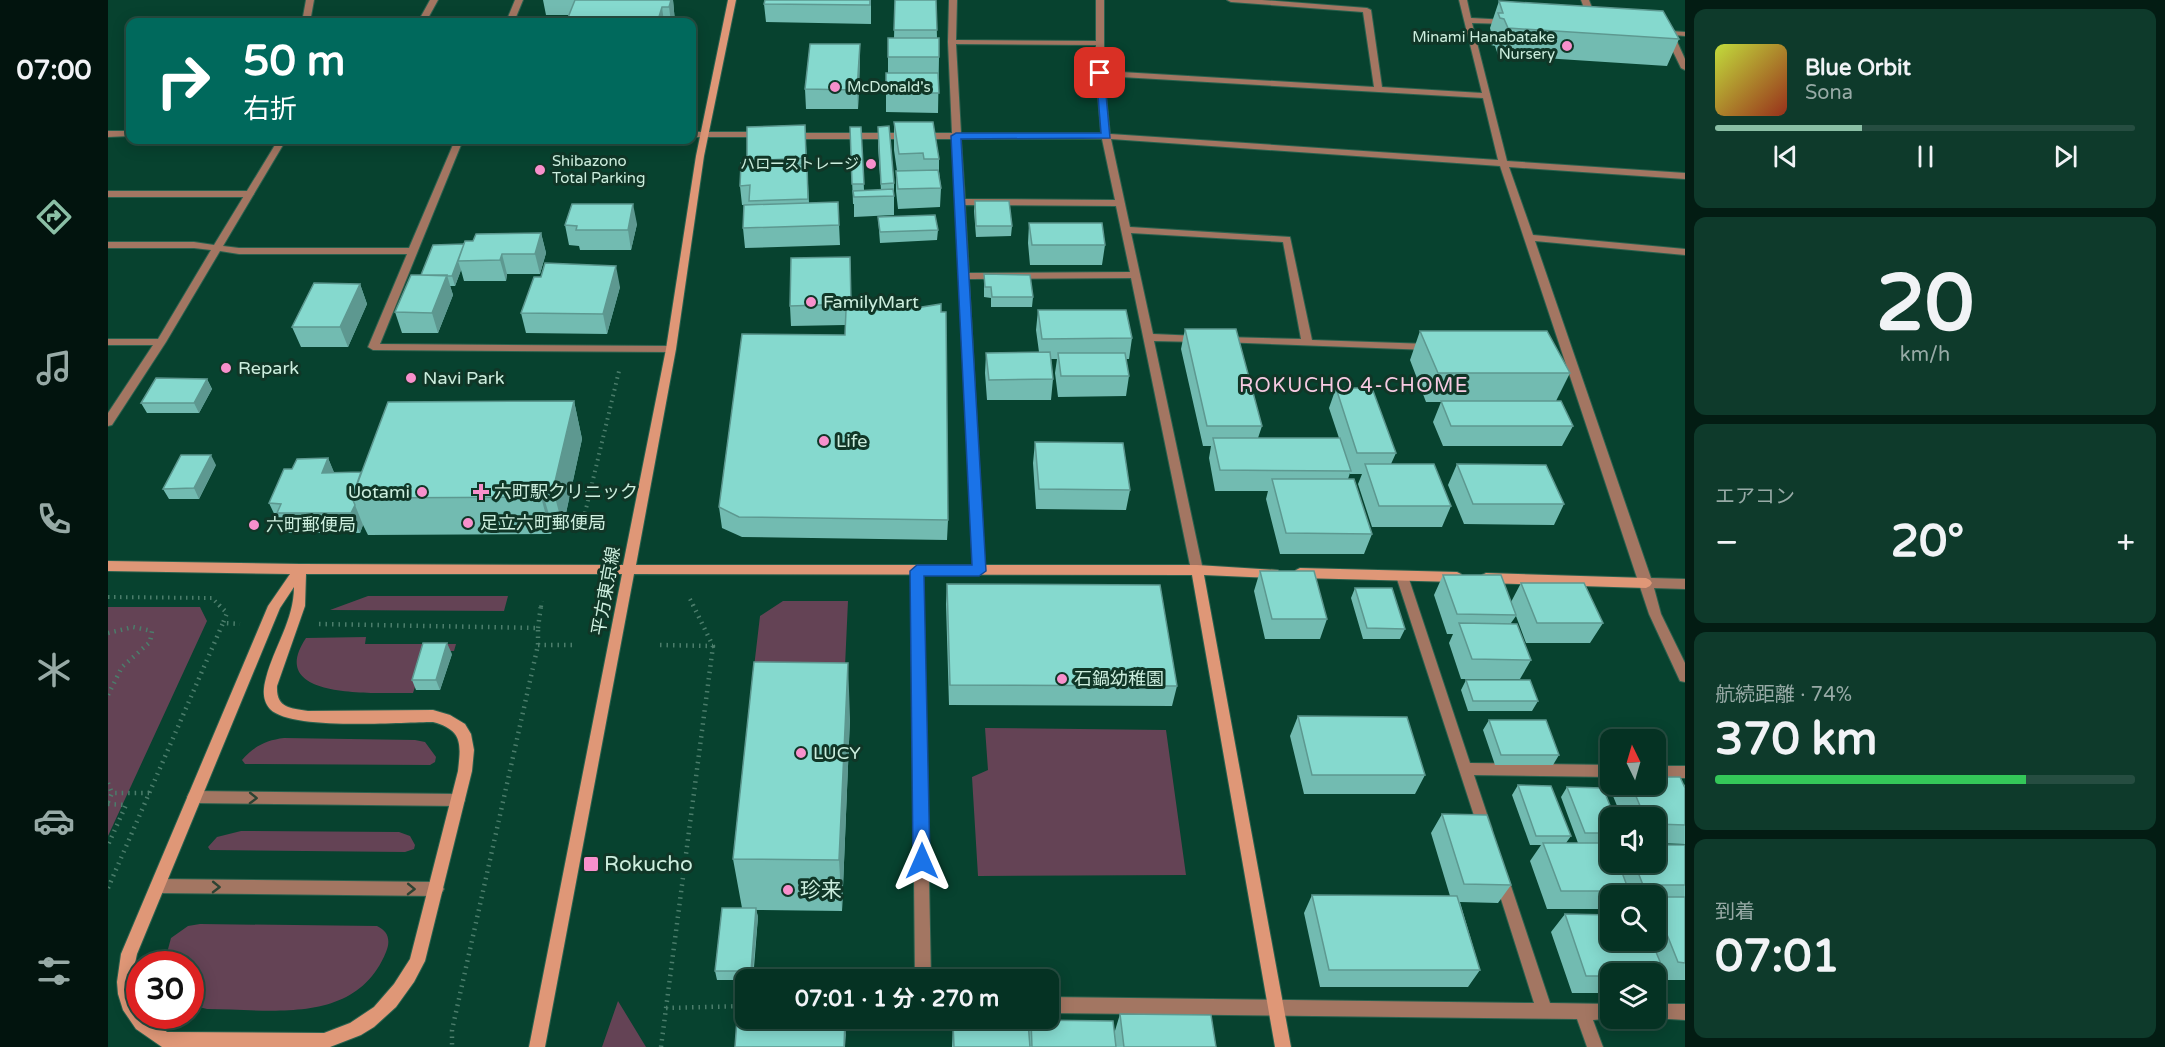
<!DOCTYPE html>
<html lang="ja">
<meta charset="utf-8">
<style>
:root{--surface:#053223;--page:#0e3a2b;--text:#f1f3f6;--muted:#97aaa6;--line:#264d41;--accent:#8abfa5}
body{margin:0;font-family:"Varela Round","Noto Sans JP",sans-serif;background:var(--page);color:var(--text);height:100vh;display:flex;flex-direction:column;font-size:22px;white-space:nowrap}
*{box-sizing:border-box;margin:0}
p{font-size:20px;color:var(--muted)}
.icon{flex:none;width:33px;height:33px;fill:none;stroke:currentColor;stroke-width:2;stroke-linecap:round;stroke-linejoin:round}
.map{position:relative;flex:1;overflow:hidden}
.drawer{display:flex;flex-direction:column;gap:9px;padding:9px;background:#031c13;width:480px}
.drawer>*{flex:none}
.guide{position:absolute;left:18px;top:18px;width:570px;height:126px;border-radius:12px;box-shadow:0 3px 15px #0003,0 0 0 2px var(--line);background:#00695c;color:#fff;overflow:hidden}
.needle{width:39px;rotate:355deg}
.buttons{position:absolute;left:1492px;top:729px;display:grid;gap:12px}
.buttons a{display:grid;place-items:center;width:66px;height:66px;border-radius:12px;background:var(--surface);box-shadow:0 3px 15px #0003,0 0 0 2px var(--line);font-size:30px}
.speed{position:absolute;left:18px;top:951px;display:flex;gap:12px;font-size:30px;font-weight:700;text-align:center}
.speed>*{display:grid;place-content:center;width:78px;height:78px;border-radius:50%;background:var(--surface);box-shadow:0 3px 15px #0003,0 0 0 2px var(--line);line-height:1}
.speed .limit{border:9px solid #d22;background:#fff;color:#111}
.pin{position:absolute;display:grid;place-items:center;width:51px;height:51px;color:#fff;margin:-26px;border-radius:12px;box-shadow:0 3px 9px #0006}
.me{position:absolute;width:66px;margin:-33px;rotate:0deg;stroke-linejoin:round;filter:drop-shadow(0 0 4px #0008)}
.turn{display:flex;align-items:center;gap:21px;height:126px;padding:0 18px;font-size:27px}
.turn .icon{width:78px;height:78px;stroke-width:2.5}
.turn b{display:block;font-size:42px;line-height:51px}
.big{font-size:45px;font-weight:700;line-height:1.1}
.drawer .tile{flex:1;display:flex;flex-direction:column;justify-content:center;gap:9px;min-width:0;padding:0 21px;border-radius:12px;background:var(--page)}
.drawer .dial{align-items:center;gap:0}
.dial b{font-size:78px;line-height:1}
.song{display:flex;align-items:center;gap:18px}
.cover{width:72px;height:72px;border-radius:9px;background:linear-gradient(135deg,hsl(70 70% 55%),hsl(10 70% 35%))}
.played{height:6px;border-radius:3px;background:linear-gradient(90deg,var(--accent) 35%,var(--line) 35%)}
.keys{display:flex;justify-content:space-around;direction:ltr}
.heat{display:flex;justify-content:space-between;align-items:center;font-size:33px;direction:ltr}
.charge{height:9px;border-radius:4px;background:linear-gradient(90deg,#34c759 74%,var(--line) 0)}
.trip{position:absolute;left:627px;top:969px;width:324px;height:60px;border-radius:12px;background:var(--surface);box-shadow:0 3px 15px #0003,0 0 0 2px var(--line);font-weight:700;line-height:60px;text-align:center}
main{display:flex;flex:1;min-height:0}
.tab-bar{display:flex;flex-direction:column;width:108px;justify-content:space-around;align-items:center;background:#02140e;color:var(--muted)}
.tab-bar .icon{width:42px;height:42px}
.tab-bar .on{color:var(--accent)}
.tab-bar b{font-size:27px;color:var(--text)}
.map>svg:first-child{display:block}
.green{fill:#644355}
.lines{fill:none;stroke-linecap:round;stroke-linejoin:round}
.lane-casing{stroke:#2a614e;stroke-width:2}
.street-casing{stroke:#2a614e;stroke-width:2}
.secondary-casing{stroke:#2a614e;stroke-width:2}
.path-far1{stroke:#4b7d6b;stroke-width:4;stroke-dasharray:1.5 4.5;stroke-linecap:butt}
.path{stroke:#4b7d6b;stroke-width:4.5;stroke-dasharray:1.5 5;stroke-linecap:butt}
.lane{fill:#a37662;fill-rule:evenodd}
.street{fill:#a37662;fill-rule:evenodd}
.secondary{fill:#df9777;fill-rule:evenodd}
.wall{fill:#72bbb1}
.shaded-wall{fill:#5d9890}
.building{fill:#85d9ce;stroke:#5d9890;stroke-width:1.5}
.oneway{stroke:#2d4333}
.route{fill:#1a73e8;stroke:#114b97;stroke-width:1.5}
.poi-dot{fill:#f890cc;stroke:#103627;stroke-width:2}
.labels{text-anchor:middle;stroke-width:6;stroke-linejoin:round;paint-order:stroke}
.far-poi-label{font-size:15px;fill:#cceede;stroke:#103627;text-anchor:end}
.poi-label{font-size:18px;fill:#cceede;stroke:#103627;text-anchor:start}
.street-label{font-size:18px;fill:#cceede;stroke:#103627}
.neighbourhood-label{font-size:20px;letter-spacing:1.5px;fill:#f7cae2;stroke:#103627}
.near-poi-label{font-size:21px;fill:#cceede;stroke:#103627;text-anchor:start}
</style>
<main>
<nav class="tab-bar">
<b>07:00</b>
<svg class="icon on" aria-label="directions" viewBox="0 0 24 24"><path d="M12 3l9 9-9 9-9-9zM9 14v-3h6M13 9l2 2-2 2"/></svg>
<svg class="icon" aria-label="music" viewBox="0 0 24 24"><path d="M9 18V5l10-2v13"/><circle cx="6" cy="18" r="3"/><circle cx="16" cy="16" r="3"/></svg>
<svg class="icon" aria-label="phone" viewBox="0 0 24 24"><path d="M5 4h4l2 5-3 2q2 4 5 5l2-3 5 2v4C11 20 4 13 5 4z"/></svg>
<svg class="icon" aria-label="climate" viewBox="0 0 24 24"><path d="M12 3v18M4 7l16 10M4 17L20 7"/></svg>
<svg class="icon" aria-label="car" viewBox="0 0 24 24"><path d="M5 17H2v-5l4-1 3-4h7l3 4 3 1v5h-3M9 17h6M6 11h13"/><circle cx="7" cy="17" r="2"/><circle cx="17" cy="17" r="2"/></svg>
<svg class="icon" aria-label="filters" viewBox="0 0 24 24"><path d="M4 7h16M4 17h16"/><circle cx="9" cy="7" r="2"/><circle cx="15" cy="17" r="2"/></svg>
</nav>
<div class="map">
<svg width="1577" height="1047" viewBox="0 0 1577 1047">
<rect width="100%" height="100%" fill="#07422f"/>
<path class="green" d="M260,596H400L396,611L222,610Z
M675,601H740L735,710H641L652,616Z
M0,607H92L99,621L0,836Z
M258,637L257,644H348L346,651H319L305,693C273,692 155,702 198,638Z
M877,728L1058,730L1078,875L870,876L864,777L880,770Z
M176,738L307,740L317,742L328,757L327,762L322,765L137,764L134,760C146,746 159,740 176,738Z
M133,831L291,832L302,836L307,845L306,849L297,852L102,850L100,847L109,837Z
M92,924L269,926C280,931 283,940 278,952C248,1026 163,1009 99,1009L83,1005L82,964H56L63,938L80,926Z
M510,1001L538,1047H494Z"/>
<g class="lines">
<g class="lane-casing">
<path id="lane" d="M0,191H141L146,194L141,197H0Z
M86,791L350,794L355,796L357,800L355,804L350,806L86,803L81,801L79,797L81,793Z
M50,879L328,882L333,884L336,889L333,894L328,896L50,893L45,891L42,886L45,881Z"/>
</g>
<g class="street-casing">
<path id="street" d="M198,0H206L202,22H194Z
M322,0H330L319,20H333L337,22H284L288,20H311Z
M407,0H415L406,22H398Z
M841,0H849L848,40L988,41V0H996V71L1266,87L1255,12L1123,2L1119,0H1154L1259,8L1263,10L1274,87L1374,93L1351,0H1359L1363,18L1400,20L1404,22L1400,24L1364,23L1399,161L1577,173V179L1401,167L1425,235L1577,249V255L1427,241L1543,578L1577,579V589L1546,588L1553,614L1577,663V682L1572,681L1541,614L1392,166L1003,139L1022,227L1182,237L1204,340L1321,344L1326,347L1321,350L1113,342L1112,340L1117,337L1193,339L1175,242L1023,233L1045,334L1090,336L1095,339L1090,342L1046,341L1095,570L1093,573H1085L1083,570L1023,278L861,279L877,571L875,574H867L865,571L845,139H681L677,136L681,133H844L840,42ZM848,44L988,45V73L993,133H853ZM996,76L1375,98L1390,160L1002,134ZM853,139H994L1007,200L857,199ZM857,205L1008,206L1022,272L861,273Z
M1473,0H1481L1489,21L1488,23L1481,21Z
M1549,30L1577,32V36L1566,35L1577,59V70L1573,68L1557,35L1549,34Z
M0,131H22V136L0,137Z
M654,132L657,133V137H584V132Z
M170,140H178L115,246L131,248H301L347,140H355L272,344L563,346L568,349L563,352L265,350L260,347L299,254H131L112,251L58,342L4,425L0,426V413L45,345H0V339H50L103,250L86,248H0V242H86L106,245Z
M809,566L813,568L815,571L823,980H807L803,571L805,568Z
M1294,571L1298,573L1300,576L1362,763L1503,765V777L1366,775L1384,829L1382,834L1377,835L1372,834L1288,576L1290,573Z
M1548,766H1577V778H1548Z
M1393,870L1398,872L1400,877L1442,1003L1503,1004V1018H1506L1485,1020L1495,1047H1479L1469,1019L940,1013V997L1426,1003L1386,877L1388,872Z
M1548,1004H1577V1020L1545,1018H1548Z"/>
</g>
<g class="secondary-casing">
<path id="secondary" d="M620,0H628L596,156L568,349L528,565H1089L1170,570L1172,573L1170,576L1166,578L1096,575L1183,1047H1167L1084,575L526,574L437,1047H421L514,574H198L197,606L169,686C168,708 182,708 200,711L325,710L342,715L357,724L363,734L366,750L364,771L317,961L306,982L288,1007L266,1027L253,1035L222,1047H54L28,1029L15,1010L10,994L9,982L13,954L160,606L182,574L0,571V561L192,564L515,565L558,349L588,156ZM186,587C186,620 166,647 158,678C155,689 154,700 162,709C183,731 292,722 325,722C355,730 353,744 350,771L302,959L286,984L266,1007L242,1023L216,1033L59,1032L37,1016H32C32,1007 27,1001 26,992C24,979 26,967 29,954L172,608Z
M1192,568L1349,572L1353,574L1355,577L1353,580L1349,582L1192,578L1188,576L1186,573L1188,570Z
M1378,573L1538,578L1542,580L1544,583L1542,586L1538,588L1378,583L1374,581L1372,578L1374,575Z"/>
</g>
<path class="path-far1" d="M459,493H482
M477,513L511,371
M0,597L104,598L113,607
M582,599L586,607
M433,607L434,601"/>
<path class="path" d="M111,605L119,613L115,623L132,624
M211,624L430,628V645L344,1030V1047
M430,628L433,605
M0,633L25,627L44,631L42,642L14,667L0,695
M430,645H464
M552,645L605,646L585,605
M0,783L4,793
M0,802L4,793H41
M0,804L18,805L0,845
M0,888L115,623
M558,1008L638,1006
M553,1047L605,646"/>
<use href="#lane" class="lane"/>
<use href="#street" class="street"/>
<use href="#secondary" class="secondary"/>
</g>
<path class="wall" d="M435,0H565L567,22H459V20L461,15H438Z
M763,0V24L658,22L656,4Z
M787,0H828L829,38L831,57L830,113L778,112V73H780V38H786Z
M1391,1L1571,39L1559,66L1390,55L1387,46L1383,45L1381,39L1383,32L1382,28Z
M752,62L750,109H698L697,89Z
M786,122L831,159V171L833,188L832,207L790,209L788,191V171H789L786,150Z
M697,125L701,203L730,202L732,245L637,248L635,228L636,205H634L632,186L639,163V127Z
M742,127H753L756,190H773L770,146V127L786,183V215L746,217V204H745Z
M867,201L904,226L903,236L868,237L866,211Z
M770,217L830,230L829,240L772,243Z
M921,223L997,245L994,265H922L920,243Z
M529,224L523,250H472L471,246L461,245L457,225Z
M433,233L438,253L432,274H399L398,281H356L353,270L347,286H342L345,295L330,333H294L287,312L356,245L365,241Z
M742,257L743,310L840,520L839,540L634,537L614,528L611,507L737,335V325L683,326L682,306Z
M876,274L925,297L924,307H883V298L876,297Z
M433,277L512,287L499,334L418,333L413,313Z
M252,284L259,304L240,347H193L184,327Z
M930,310L1024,338L1021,359H1018L1021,376L1018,396L950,397L947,373L949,359H943L945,379L943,400H879L877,373L878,353L931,352L928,330Z
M1077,329L1154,426L1150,438H1231L1221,408L1228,388L1288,453L1283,464L1343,506L1334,527H1264L1250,484L1254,474H1242V473L1240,479L1264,534L1256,554H1172L1158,499L1160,491H1107L1101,458L1103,446H1095L1073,349Z
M1312,331L1462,373L1448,401L1465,426L1454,446H1335L1325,422L1333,402H1318L1302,360Z
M99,379L104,389L91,413H39L33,403Z
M466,401L474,439L455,527L445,528L443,534L260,535L255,525L252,533H179L175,524H171L161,503L184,469L220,458L226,473L253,472Z
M927,442L1022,490L1018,510L928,509L925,463Z
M1349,464L1456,504L1446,525L1356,524L1340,485Z
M108,465L91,499H61L55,489Z
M1152,571L1219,619L1212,639H1157L1146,591Z
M1335,575L1403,602L1413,583L1495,623L1482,643H1418L1408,616L1403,623L1423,660L1412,679H1353L1341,643L1345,634H1339L1326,595Z
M839,584L1069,686L1064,706L841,705L838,604Z
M1247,588L1297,629L1292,639H1255L1243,598Z
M344,654L332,690H308L304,680Z
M1358,680L1430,701L1424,711H1360L1353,690Z
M1190,716L1317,775L1307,794H1196L1182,736Z
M742,718L734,911L648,910L650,917L645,980H609L607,971L634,908L625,859Z
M1381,720L1451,755L1445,765H1387L1375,730Z
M1514,784H1548L1576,786L1577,784V844L1548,843V818H1514L1505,796Z
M1410,785L1463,836L1458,843L1503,862H1548L1577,845V980H1555L1548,987V974H1503V993H1464L1443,932L1457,914L1503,940H1548V896H1503V909H1439L1422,861L1433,845H1422L1404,795Z
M1459,787L1503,818V843H1470L1453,797Z
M1334,814L1403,885L1390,903L1352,902L1372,970L1360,987H1212L1196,913L1204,895L1342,896L1323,833Z
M1012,1014L1108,1047H844L845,1023L921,1031L923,1020L1006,1034Z"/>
<path class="shaded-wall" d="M563,0H565L567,22H563L561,7Z
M554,7L556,22H551L550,20Z
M752,44V62L750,109L749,90Z
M525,204L529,224L523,250L520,230Z
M433,233L438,253L432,274L427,254Z
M394,254L399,274L398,281L392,260Z
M350,261L353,270L347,286L344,276Z
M508,266L512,287L499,334L495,314Z
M339,275L345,295L330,333L324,313Z
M252,284L259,304L240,347L232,327Z
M99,379L104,389L91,413L86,403Z
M466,401L474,439L455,527L445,490Z
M103,455L108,465L91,499L86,488Z
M220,458L229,479L214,473Z
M434,491L445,528L443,534L433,497Z
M247,505L255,525L252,533L243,513Z
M339,643L344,654L332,690L328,680Z
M740,663L742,718L734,911L731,860Z
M648,908L650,917L644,980L643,971Z
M737,1019L738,1035L737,1047H736Z"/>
<path class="building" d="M467,0H563L561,7H554L550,20H459Z
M657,0H762V5L656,4Z
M787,0H828L829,30H786Z
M1391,1L1555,11L1571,39L1400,28L1396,19L1392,18L1390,13H1395Z
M780,38H831V57H780Z
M702,44H752L749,90L697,89Z
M778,73H830L831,93H778Z
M786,122H825L831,159H816L815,153L791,154Z
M697,125L698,158L639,161V127Z
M781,126L786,183L773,184L770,127Z
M742,127H753L756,184H744Z
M689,161L688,165H699L700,199L641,201L642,185L632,186L633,163Z
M830,170L833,188L790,189L788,171Z
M785,189L786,196L746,197L745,191Z
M867,201H901L904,226H868Z
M730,202L731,225L635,228L636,205Z
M464,204H525L520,230H468L469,226L457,225Z
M827,215L830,230L772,232L770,217Z
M921,223H994L997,245H924Z
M433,233L427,254H394L392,260L350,261L357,241H365L368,234Z
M356,244L344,276L313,275L325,245Z
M742,257L743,304L682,306L683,258Z
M437,263L508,266L495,314L413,313L426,277H433Z
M876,274L922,275L925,297H884L883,287H877Z
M303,275H339L324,313L287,312Z
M206,283L252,284L232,327H184Z
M833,304V312H838L840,520L631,517L611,507L634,334L737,335L738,310H795Z
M930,310H1018L1024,338L934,339Z
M1077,329H1128L1154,426H1099Z
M1312,331H1439L1462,373H1330Z
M942,352L945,379L881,380L878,353Z
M950,353H1017L1021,376H953Z
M48,378L99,379L86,403H33Z
M1228,388H1264L1288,453H1249Z
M466,401L445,490L434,491L433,497L244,498L280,402Z
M1333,401H1453L1465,426H1343Z
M1105,438H1232L1243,471L1112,470Z
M927,442L1015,443L1022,490L931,489Z
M73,455H103L86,488L55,489Z
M220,458L214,473L253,472L244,498L247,505L243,513H169L173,504L161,503L176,469H184L189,459Z
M1257,464H1326L1343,506H1271Z
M1349,464L1438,465L1456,504H1365Z
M1164,479H1246L1264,534L1178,533Z
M1152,571H1206L1219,619H1164Z
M1335,575H1393L1408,615L1349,614Z
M1413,583H1476L1495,623H1429Z
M839,584L1052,585L1069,686L842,685Z
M1247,588H1284L1297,629L1259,628Z
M1351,623L1409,624L1423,660L1364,659Z
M315,643H339L328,680H304Z
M646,662L740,663L731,860L625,859Z
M1358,680H1422L1430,701H1365Z
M1190,716L1299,717L1317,775H1204Z
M1381,720H1438L1451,755H1393Z
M1548,777H1572L1577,788V825L1548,824V818H1537L1523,784H1548Z
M1410,785L1443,786L1463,836H1428Z
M1459,787L1495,788L1507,818H1503V833H1477Z
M1334,814L1379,815L1403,885L1356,884Z
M1435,843H1503V862H1510L1521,891H1453Z
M1548,845H1577V885H1535L1526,862H1548Z
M1204,895L1349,896L1372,970H1221Z
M1548,897H1577V963L1570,962L1548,907Z
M614,908H648L643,971H607Z
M1457,914L1503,915V940H1543L1558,976H1548V974H1503V976H1478Z
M1012,1014L1103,1015L1108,1047H1016Z
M629,1019H737L736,1047H627Z
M923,1020L1005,1021L1008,1047H924Z
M920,1022L922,1047H846L845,1023Z"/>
<defs><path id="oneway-chevron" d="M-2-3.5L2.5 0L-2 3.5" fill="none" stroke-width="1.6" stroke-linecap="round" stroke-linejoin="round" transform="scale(1.5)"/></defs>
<g class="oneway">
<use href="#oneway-chevron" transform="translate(145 798) rotate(1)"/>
<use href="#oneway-chevron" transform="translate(108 887) rotate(1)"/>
<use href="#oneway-chevron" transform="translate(303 889) rotate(1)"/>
</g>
<path class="route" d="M988,71L996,73L1002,138L853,139L878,571L871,576H816L822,861L820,867L814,869L808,867L805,861L802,571L809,565H864L843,136L848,133H993Z"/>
<g class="poi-dot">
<circle cx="1459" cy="46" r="6"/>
<circle cx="727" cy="87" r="6"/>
<circle cx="763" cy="164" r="6"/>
<circle cx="432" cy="170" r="6"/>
<circle cx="703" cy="302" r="6"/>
<circle cx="118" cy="368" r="6"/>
<circle cx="303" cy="378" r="6"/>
<circle cx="716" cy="441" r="6"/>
<circle cx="314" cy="492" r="6"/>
<path d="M370 483h6v6h6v6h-6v6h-6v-6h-6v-6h6z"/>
<circle cx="360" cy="523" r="6"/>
<circle cx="146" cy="525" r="6"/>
<circle cx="954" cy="679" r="6"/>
<circle cx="693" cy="753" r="6"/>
<rect x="475" y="856" width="16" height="16" rx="3"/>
<circle cx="680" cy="890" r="6"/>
</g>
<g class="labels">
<g class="far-poi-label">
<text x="1447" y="42">Minami Hanabatake<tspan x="1447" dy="17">Nursery</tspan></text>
<text x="739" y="92" text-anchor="start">McDonald's</text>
<text x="444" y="166" text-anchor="start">Shibazono<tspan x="444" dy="17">Total Parking</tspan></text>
<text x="751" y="169">ハローストレージ</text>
</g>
<g class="poi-label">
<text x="715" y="308">FamilyMart</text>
<text x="130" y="374">Repark</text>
<text x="315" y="384">Navi Park</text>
<text x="728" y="447">Life</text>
<text x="302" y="498" text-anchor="end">Uotami</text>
<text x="386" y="498">六町駅クリニック</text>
<text x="372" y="529">足立六町郵便局</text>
<text x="158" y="531">六町郵便局</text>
<text x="966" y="685">石鍋幼稚園</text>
<text x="705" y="759">LUCY</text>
</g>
<g class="street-label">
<text transform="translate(498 591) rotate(-80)" y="6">平方東京線</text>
</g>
<g class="neighbourhood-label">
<text x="1246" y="392">ROKUCHO 4-CHOME</text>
</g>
<g class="near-poi-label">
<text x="496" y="871">Rokucho</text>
<text x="692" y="897">珍来</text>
</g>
</g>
</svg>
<div class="buttons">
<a><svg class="needle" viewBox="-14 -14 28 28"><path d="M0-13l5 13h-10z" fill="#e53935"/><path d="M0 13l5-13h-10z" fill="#97aaa6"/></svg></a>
<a><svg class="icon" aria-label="sound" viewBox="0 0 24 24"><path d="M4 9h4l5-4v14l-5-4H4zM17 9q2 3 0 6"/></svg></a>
<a><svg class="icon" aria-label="search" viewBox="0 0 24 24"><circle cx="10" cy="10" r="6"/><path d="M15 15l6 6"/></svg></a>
<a><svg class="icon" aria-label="layers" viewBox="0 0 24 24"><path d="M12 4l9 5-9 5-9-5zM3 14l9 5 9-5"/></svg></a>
</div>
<div class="speed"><div class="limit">30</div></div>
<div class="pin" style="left:992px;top:73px;background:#d93025"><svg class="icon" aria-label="arrive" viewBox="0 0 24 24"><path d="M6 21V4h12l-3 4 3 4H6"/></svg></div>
<svg class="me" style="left:814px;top:861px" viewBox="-20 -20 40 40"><path d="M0-17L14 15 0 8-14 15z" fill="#1a73e8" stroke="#fff" stroke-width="4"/></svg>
<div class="trip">07:01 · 1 分 · 270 m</div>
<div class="guide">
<div class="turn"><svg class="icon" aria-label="right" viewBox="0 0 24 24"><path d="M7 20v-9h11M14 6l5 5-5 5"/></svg><div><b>50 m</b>右折</div></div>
</div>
</div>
<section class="drawer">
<div class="tile">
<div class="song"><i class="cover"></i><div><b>Blue Orbit</b><p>Sona</p></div></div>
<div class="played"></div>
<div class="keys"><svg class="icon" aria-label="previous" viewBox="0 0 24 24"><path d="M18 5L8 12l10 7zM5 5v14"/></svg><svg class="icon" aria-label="pause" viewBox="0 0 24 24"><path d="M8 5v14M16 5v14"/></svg><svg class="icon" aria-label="next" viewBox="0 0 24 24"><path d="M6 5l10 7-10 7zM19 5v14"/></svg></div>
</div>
<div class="tile dial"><b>20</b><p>km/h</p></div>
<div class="tile"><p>エアコン</p>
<div class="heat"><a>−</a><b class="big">20°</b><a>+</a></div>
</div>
<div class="tile"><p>航続距離 · 74%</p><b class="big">370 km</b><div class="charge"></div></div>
<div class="tile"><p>到着</p><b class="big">07:01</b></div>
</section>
</main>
